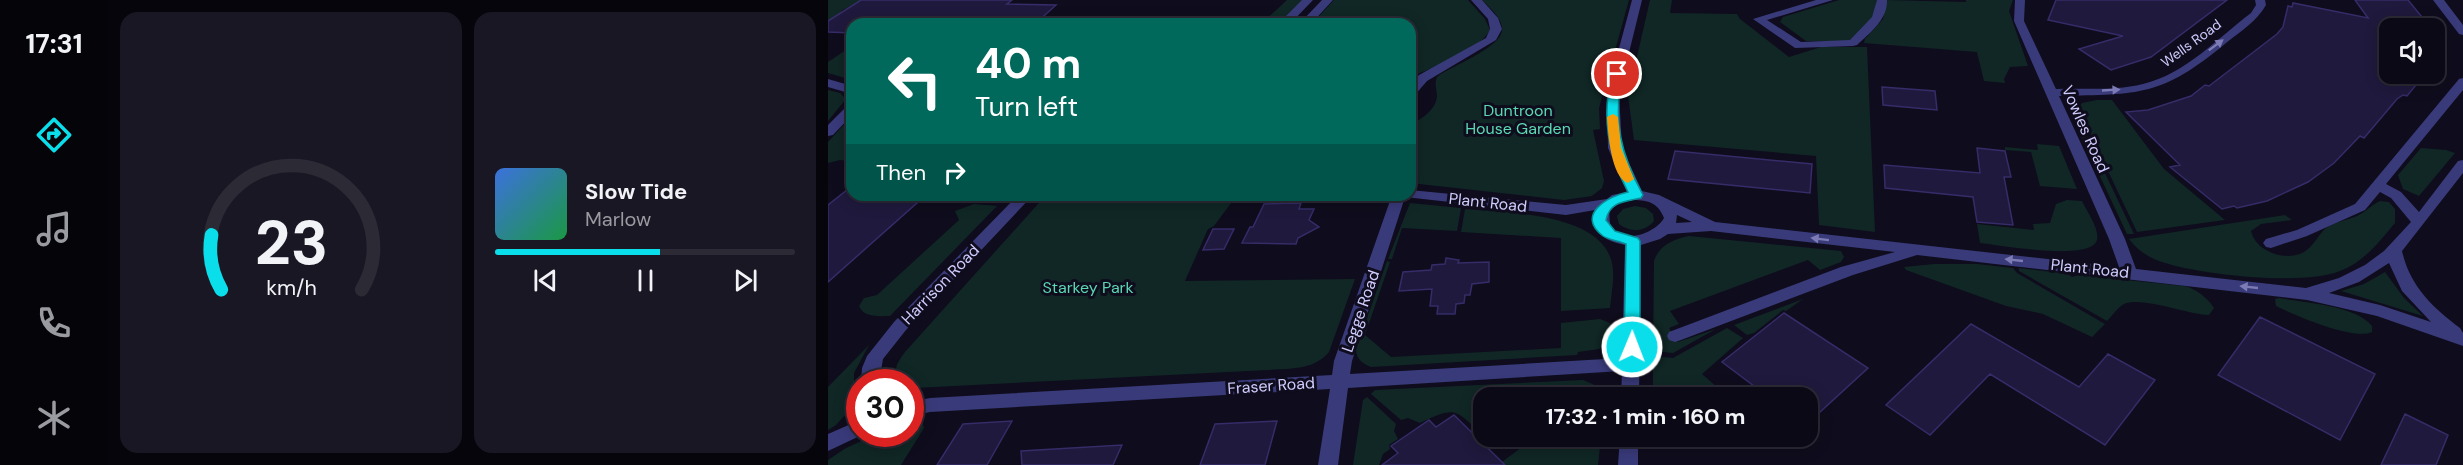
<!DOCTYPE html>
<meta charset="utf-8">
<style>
:root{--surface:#0b0916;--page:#191723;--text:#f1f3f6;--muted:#9a9aa1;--line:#2b2a35;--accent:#0adeea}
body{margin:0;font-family:"DM Sans",sans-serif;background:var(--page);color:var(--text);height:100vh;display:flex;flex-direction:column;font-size:22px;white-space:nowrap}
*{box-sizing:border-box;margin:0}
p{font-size:20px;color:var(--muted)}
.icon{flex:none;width:33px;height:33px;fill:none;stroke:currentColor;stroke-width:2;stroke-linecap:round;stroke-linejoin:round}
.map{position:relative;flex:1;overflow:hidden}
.panel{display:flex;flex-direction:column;gap:12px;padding:12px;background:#06050c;width:720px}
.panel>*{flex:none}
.guide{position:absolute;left:18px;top:18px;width:570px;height:183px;border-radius:18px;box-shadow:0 3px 15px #0003,0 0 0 2px var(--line);background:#00695c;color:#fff;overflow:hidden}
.tools{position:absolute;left:1551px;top:18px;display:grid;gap:12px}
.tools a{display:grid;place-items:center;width:66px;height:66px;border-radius:12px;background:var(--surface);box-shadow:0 3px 15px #0003,0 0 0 2px var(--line);font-size:30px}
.speed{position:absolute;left:18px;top:369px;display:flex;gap:12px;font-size:30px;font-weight:700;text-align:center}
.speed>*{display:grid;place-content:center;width:78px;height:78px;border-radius:50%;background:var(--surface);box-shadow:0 3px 15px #0003,0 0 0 2px var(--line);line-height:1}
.speed .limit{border:9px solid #d22;background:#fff;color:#111}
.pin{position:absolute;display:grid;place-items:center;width:51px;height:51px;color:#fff;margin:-26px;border:3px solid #fff;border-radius:50%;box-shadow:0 2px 6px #0007}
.me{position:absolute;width:66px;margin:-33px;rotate:1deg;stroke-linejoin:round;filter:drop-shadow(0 0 4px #0008)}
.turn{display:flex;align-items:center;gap:21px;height:126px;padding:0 30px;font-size:27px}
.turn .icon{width:78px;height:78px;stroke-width:2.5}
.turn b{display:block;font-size:42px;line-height:51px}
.then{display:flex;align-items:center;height:57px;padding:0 30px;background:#0003;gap:12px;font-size:22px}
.panel .tile{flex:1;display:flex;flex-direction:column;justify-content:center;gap:9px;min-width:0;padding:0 21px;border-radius:18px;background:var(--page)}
.panel .dial{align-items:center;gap:0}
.dial svg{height:156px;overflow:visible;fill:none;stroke:var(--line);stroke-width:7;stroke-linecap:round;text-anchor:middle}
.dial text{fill:var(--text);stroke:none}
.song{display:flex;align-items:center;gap:18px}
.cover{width:72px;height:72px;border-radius:9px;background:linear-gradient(135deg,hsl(220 70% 55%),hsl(140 70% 35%))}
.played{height:6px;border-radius:3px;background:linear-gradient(90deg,var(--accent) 55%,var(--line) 55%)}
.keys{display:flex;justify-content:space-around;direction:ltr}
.panel .tiles{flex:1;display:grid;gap:12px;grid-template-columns:repeat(2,1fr)}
.trip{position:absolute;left:645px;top:387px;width:345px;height:60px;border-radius:18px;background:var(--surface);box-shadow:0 3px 15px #0003,0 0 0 2px var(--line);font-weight:700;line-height:60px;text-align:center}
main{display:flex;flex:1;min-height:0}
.dock{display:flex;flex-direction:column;width:108px;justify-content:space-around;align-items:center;background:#040409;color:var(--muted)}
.dock .icon{width:42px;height:42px}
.dock .active{color:var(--accent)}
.dock b{font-size:27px;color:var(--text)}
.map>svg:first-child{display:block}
.green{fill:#102725}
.building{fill:#1f193d;stroke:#352c68;stroke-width:1.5}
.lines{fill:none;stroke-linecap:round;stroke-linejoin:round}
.minor{fill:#393a7a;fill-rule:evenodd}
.oneway{fill:#7c7bb5}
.route{fill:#0adeea;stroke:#069098;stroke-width:1.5}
.slow{fill:#f59e0b}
.labels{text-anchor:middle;stroke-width:6;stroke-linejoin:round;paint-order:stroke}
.far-street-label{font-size:14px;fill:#cecbfd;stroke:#0f0c1d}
.park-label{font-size:16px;fill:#5bd9b3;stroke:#0f0c1d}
.street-label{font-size:16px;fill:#cecbfd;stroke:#0f0c1d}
</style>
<main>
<nav class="dock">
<b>17:31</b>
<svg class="icon active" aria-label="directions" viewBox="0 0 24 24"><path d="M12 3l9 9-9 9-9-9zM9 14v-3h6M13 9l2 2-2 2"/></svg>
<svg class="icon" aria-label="music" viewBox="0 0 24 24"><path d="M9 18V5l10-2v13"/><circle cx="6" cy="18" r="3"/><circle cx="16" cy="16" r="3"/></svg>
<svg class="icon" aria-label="phone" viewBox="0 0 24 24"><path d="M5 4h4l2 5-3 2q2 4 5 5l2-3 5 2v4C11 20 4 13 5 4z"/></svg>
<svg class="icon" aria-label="climate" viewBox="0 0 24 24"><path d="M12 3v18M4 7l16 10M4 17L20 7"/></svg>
</nav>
<section class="panel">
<div class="tiles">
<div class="tile dial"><svg viewBox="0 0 100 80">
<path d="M14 69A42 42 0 1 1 86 69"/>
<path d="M14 69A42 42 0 0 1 9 41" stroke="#0adeea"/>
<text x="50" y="56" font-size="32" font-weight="700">23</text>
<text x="50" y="72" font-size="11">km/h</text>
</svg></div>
<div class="tile">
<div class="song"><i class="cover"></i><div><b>Slow Tide</b><p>Marlow</p></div></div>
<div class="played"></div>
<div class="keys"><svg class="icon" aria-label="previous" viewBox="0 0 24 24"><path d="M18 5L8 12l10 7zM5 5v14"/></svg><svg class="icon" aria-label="pause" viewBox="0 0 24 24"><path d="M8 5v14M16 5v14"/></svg><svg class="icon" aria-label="next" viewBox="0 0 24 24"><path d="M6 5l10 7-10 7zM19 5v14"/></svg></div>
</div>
</div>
</section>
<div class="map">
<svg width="1635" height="465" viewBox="0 0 1635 465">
<rect width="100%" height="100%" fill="#0f0c1d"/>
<path class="green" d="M0,0H33L13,11L14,13L0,22Z
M459,0H475L450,24H433Z
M506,0H640L657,19L662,30C650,52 604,68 582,77V24H484Z
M654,0H801L771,108L772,129L765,130L776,181L774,188L764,196L736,200L582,183V125C593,119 607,111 609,97C609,90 606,84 609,77C622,66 678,47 674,27C672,16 661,7 654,0Z
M822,0H844L842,13L909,14L912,19L961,57L993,47H1039L1047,232L991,225L988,156L806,140L800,96Z
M1011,0H1049L1045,18L1023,41H978L952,22L955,17Z
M1058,0L1138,2V0H1185L1181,11L1200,66L1182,67L1176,79L1177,83L1156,81L1149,52L1036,43L1037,39L1055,19Z
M24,46V80L0,73V62Z
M0,90L12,93L18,99L0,121Z
M1269,100H1284L1336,169L1397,220L1309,232L1250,108L1254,103Z
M1240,108H1246L1306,234H1299Z
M24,116V158L20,161L12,160L0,163V142Z
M1209,144L1231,146L1249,189L1212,186L1203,152L1177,150V147L1210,150Z
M1593,148L1618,150L1627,153L1591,196L1575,189L1570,175Z
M218,195H409L386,226L380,229L357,281L527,279L501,352C485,371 462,368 440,370L87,388L83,387L82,382H74C63,371 69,363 77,352Z
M1239,200L1254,201C1258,210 1272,229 1269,240C1263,262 1172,245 1152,243L1149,224L1206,230L1205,224L1222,223L1228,204Z
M1552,201L1561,202L1567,209V223C1551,242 1536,262 1512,271C1475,286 1373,275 1334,262C1321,258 1309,250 1301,239L1457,215L1464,220L1433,224L1423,231C1428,252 1458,262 1476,252C1486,246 1490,235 1498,228C1507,222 1519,220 1529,216C1538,212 1543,205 1552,201Z
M582,203L633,208L629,231L574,228L564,259H560Z
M146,204L169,206L62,316C51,316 36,318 31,306L36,298L49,295L131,220L127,211Z
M807,206L818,208L825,214L826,221C817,232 803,233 791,224L789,216L795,209Z
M637,209C680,213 781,212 785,270C786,282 783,296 782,308L733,311V238L633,232Z
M861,236L1013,251L1016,257L1013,262L992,270L980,260L842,311L851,324L841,328L850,342L888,329L845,353L825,351L826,261C831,245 846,239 861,236Z
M559,261L562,262L537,335L563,357L733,348V323L772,319L782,323L780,341L771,349L750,352L749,355L543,367C535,364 528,359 528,349Z
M1106,264H1149L1185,268L1189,273L1277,324L1264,337L1215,314L1178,306L1078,270L1076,267Z
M1191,268L1240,274L1244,277L1250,275L1356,286C1367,288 1380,298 1386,308L1381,315C1361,315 1314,296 1296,304C1290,307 1284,316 1279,321L1191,271Z
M1557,272L1576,298L1595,316L1513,291L1536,284Z
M1451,298C1477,303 1527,305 1544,326V332C1526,341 1466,315 1448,306L1447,299Z
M975,299L958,311L955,310L926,333L919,335L906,325Z
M899,328L915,338L874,374L890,388L884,394L885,397H825V356L845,358Z
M41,345L26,373V405L8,425L0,430V387Z
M755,380L769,386L776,397L656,398L655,435C627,410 629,405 592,423L580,418L573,420L543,394L547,390Z
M539,397L568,424L566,431L570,439L561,445L562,449L555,454L551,465H525L535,400Z
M94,421L96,428L73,465H0V460L18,448L49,434H82L83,423Z
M682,437H773L770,465H670L694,447Z"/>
<path class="building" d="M33,0H184L179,4L228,5L207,24H125L129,21L67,19L59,24H24V33L0,32V21Z
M1228,0H1399L1323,57L1283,70L1251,49L1295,36L1220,20Z
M1527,0H1580L1603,28H1562V74H1597L1579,96L1575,95L1569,99L1536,138L1532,136L1506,163L1480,182L1439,201L1409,208L1406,206L1394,209L1342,167L1352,165L1298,112L1320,110L1363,96L1377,85L1381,86L1449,34L1455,27L1460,6L1464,7L1465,3L1540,18Z
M1054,87L1107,91L1109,110L1055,105Z
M1149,148L1177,151L1183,177H1176L1185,225L1149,222L1145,197L1057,188L1056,165L1152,173Z
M847,151L984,164L982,193L840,179Z
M24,186V195H69L63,200L90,202L0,282V205Z
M473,203L471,209H486L481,220L491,227L470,238L468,244L414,243L422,227H425L436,204Z
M385,229H406L396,249L375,250Z
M618,258L631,260L630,263L661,262V282L644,284L642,295H637L636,303L628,304L627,314H609L610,306H602L604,289L571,291L575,272L603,270L604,265L617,264Z
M956,313L1040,368L980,423V398H942L894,362Z
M1432,317L1547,374L1512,440L1390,375Z
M1143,324L1251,387L1280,354L1327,380L1277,445L1162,374L1102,435L1058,405Z
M1577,414L1620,435L1608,465H1553Z
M626,415L677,465H554L570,453L563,446L601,420L608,427Z
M184,421L159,465H109L135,424Z
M449,421L437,465H372L387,424Z
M294,445L285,465H194L193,451Z"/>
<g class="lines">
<path class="minor" d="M474,0H485L462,24H450Z
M494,0H505L483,24H471Z
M643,0H654L670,18L674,29L668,40L599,81L586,96L582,97V85L591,75L658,38L662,29L660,19Z
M804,0H814L791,93L794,148L814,191L831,195L887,222L1291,267L1281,239L1186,21L1187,0H1197L1196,21L1228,89C1257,88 1287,91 1315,84C1357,74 1390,38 1423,13L1428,5L1427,0H1437L1438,5C1429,21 1413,31 1398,43C1333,97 1312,94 1231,96L1297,239L1308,269L1478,288L1511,278L1537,265L1556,251L1583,222L1563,198L1552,192L1537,210L1479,236L1443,248L1438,247L1435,243L1438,239L1469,230L1527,204L1631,79L1635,78V90L1558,184L1573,192L1591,212L1630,161L1635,160V173L1574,251C1582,286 1604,307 1632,328L1635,333V346L1549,316L1479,300L1089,255L1025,275L853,340L847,342L841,340L839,336L841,332L1013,267L1067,252L883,231L840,234L832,239L813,245L811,398H793L794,371L520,388L510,465H490L502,389L102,412L82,416V402L102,398L504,375L506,361L564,195H582V190L738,205L779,199L784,195L799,192L780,148L779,93ZM577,197L738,215L767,210C767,234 774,240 797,245L794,358L522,374L524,361ZM805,200C821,200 830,203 836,218C828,233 793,246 783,226C781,222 782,216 781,211L793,202ZM849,215L864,222L848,223ZM1561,263L1574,291L1603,322L1552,305L1501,293L1531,282Z
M988,0H1005L939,20L973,42L1022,40L1044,17L1049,0H1059C1060,19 1042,33 1029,45L1025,46L967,48L925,19Z
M1605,0H1616L1635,25V35L1631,34Z
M0,79L24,86V94L0,87Z
M24,104V115L5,135L0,136V125L20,105Z
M190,195H205L78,330L55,359L51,382H33L34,368L39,356L66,322Z
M32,420V434H36L0,451V434Z
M792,436H810V465H790Z"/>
</g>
<defs><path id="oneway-solid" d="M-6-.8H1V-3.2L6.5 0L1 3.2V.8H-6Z" transform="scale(1.5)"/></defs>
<g class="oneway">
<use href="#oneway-solid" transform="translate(1388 45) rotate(-37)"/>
<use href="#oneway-solid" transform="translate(1283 90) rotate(-3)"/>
<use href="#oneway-solid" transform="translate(992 239) rotate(-173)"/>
<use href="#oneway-solid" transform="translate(1186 260) rotate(-174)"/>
<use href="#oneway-solid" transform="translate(1421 287) rotate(-174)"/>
</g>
<path class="route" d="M789,71L795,74C784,120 793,155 815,195L813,198C797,202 782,201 778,220L787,231L810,238L812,241V347L810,351H799L796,347L798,244C791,241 781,240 775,236C747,215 780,196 800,192C780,154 773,117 784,74Z"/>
<path class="slow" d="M785,114L790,117L793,148L806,179L800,183C783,178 780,132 779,117Z"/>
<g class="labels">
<g class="far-street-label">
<text transform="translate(1363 43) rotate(-36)" y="5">Wells Road</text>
</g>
<g class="park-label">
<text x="690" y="116">Duntroon<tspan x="690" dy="18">House Garden</tspan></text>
<text x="260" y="293">Starkey Park</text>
</g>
<g class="street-label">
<text transform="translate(1258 129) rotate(66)" y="6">Vowles Road</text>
<text transform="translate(660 202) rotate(6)" y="6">Plant Road</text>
<text transform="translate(1262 268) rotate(6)" y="6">Plant Road</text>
<text transform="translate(112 284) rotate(-46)" y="6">Harrison Road</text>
<text transform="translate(532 311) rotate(-71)" y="6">Legge Road</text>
<text transform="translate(443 385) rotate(-4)" y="6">Fraser Road</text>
</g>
</g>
</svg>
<div class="tools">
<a><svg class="icon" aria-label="sound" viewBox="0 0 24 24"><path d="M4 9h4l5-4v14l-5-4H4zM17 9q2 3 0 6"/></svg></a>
</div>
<div class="speed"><div class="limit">30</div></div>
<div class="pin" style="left:789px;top:74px;background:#d93025"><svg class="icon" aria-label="arrive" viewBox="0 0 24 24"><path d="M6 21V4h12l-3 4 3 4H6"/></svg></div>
<svg class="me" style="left:804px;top:347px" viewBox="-20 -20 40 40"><circle r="17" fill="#0adeea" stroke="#fff" stroke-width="3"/><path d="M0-11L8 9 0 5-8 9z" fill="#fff"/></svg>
<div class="trip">17:32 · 1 min · 160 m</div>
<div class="guide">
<div class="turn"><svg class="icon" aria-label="left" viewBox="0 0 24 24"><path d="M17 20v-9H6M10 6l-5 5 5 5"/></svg><div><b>40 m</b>Turn left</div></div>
<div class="then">Then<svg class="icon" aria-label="right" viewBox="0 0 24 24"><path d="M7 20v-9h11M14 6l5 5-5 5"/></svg></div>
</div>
</div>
</main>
